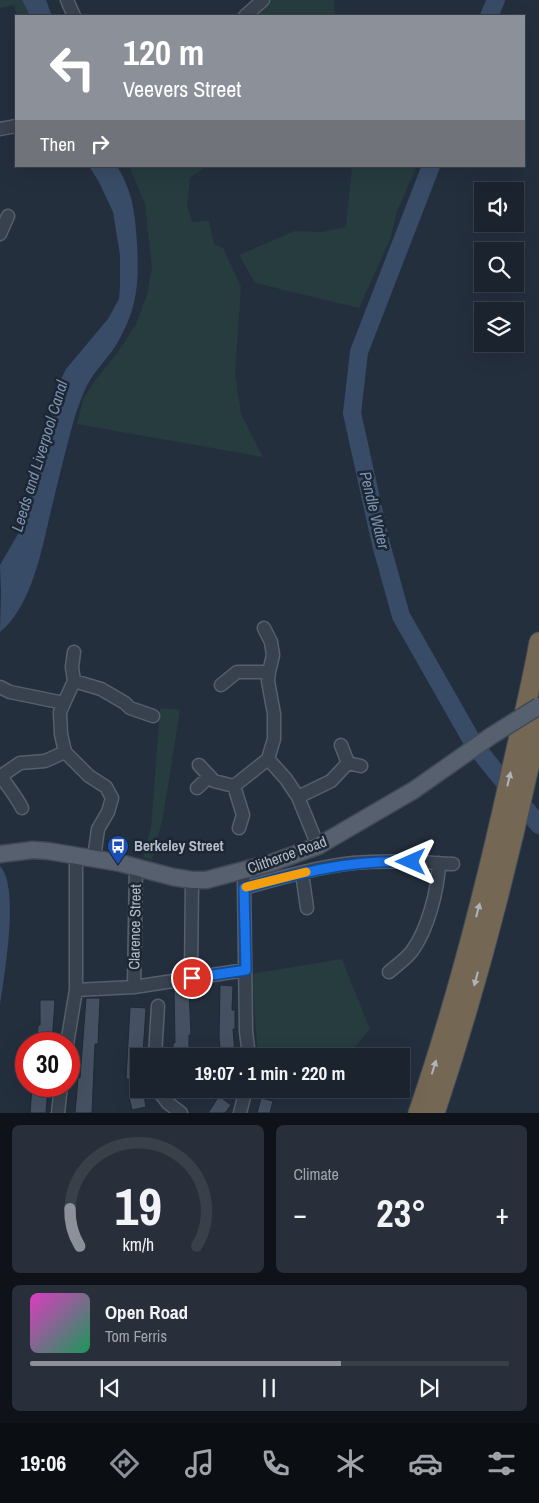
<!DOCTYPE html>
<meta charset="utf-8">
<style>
:root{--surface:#1b232e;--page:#282f3a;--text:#f1f3f6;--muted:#a0a4aa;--line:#39404a;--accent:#8c9099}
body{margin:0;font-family:"Archivo Narrow",sans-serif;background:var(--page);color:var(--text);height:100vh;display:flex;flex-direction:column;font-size:19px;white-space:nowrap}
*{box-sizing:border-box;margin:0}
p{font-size:16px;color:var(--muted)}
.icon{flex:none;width:28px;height:28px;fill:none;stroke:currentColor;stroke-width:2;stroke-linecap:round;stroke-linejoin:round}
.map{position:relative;height:1113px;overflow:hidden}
.side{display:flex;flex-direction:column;gap:12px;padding:12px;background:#0f1319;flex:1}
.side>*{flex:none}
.banner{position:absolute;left:15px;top:15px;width:510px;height:152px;border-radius:0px;box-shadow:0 5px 20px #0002,0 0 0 1px var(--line);background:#8c9099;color:#fff;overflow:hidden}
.buttons{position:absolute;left:474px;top:182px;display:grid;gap:10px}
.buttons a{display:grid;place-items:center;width:50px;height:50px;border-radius:0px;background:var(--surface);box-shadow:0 5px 20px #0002,0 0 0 1px var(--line);font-size:25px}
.speed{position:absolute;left:15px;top:1032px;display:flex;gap:10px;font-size:25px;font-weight:700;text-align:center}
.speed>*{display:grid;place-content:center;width:65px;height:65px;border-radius:50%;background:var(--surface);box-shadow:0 5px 20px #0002,0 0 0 1px var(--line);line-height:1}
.speed .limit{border:8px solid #d22;background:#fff;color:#111}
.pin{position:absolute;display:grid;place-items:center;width:42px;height:42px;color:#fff;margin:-21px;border:2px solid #fff;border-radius:50%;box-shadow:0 1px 5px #0007}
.me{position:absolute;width:55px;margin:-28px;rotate:270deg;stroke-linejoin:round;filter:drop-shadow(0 0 4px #0008)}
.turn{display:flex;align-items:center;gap:18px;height:105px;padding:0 25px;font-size:22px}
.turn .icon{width:65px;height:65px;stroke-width:2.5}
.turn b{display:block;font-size:35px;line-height:42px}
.then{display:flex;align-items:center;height:48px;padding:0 25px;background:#0003;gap:10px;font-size:19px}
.big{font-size:38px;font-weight:700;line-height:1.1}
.side .tile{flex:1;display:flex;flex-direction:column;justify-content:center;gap:8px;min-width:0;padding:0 18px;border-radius:8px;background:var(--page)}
.side .dial{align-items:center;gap:0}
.dial svg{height:130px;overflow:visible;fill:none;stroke:var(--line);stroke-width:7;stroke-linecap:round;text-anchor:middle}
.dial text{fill:var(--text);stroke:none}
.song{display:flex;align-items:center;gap:15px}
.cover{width:60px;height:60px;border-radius:8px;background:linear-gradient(135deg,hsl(310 70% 55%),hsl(150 70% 35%))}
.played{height:5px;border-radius:2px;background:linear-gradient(90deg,var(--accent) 65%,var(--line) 65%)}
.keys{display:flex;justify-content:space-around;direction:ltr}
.heat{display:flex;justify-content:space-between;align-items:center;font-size:28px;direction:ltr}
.side .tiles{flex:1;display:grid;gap:12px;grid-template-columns:1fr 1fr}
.tile:last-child{grid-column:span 2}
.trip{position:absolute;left:130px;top:1048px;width:280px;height:50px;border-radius:0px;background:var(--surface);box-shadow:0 5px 20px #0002,0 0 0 1px var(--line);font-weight:700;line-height:50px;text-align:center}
.tabs{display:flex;height:80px;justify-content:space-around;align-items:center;background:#0b0e12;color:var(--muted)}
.tabs .icon{width:35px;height:35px}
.tabs .selected{color:var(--accent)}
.tabs b{font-size:22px;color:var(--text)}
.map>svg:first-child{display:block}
.green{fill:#263c3f}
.water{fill:#394c67}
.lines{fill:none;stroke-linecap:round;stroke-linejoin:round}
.river{stroke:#394c67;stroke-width:18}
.building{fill:#455162;stroke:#1f2835}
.minor-casing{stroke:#565f6c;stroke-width:15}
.major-casing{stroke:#414a57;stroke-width:19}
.highway-casing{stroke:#434c59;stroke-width:21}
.minor{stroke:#38414e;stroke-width:12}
.major{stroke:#56606e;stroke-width:16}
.highway{stroke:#746855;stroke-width:19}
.major-bridge-casing{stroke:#414a57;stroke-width:19;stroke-linecap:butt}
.major-bridge{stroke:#56606e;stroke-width:16}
.oneway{fill:#aeb4bd}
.route-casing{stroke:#114b97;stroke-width:12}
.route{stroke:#1a73e8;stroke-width:9}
.slow{stroke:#f59e0b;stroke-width:9}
.labels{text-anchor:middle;stroke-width:5;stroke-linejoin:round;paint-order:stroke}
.poi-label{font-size:15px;font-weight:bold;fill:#b4bcc9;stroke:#1d2633;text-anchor:start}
.street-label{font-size:15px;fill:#b4bcc9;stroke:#1d2633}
.water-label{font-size:16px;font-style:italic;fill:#7c92b1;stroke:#1d2633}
</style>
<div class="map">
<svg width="539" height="1113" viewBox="0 0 539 1113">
<rect width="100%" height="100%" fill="#242f3e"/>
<path class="green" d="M0,0H22L30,16H17L14,5L0,8Z
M269,0H334L335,16H251Z
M129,166H207L190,178L187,204L192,222L209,221L214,244L223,248L241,287L235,373L241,414L263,457L77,424L83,399L94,382L118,352L136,324L147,295L152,267L145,204Z
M352,166H417L397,211L391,237L359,308L255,283L239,255L295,231L323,232L346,227Z
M160,708L180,710L163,817L152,860L143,857L151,828Z
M342,959L370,1029L347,1056H258L252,975L256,973Z"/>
<path class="water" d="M22,0H46L52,16H30Z
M89,166H117C133,193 135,213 137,243C139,278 138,305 121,336C114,351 101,364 92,377C84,389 80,402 75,416C67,444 60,473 53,502C43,542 34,604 0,632L1,593L0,565L18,534L59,383L66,369L108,319L119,299L120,287V255L113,212L99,182Z
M0,866C20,886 4,977 0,1005Z"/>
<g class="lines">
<path class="river" d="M489,16L496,0
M431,166L359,352L352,413L381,544L401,616L475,746L539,825"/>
</g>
<path class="building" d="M220,985L233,986L232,1010H235V1029H233L235,1054L221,1056L219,1038Z
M189,988L191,1035H189V1056H173V1043H175L174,989Z
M86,998H100L98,1044H95L92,1113H75L78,1078H80Z
M40,1000H55L52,1044H37L38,1025H40Z
M130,1007L146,1008L143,1053H139V1080L126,1079Z
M32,1086H48L46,1113H30Z
M143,1089L146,1107L132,1110L128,1092Z
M219,1096L231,1105L225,1113H208Z
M261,1098L273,1101L270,1113H257Z"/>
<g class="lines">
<g class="minor-casing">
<path id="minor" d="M67,0L74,16
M245,16L263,0
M0,129L16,126
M0,234L8,216
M264,628L271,642L273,655L269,672L268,681L274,714V739L268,759L286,779L298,797L318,846
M74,652L72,667L74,681L60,712L61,734L65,752L89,776L106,787L112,798L108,812L98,829L94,858
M74,681L101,689L125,703L130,708L153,716
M221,685L237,672H269
M0,687L10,692L64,703
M341,745L348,763
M199,765L214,781L234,786L268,759
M234,786L243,815L239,828
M197,788L209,777
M298,797L331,781L348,763L361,766
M22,808C16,796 8,787 1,776L20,763L45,761L65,752
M302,873L307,908
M244,881L246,1031L249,1056
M244,888C280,878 317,867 353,863C387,860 420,862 453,864
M389,972C397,965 406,959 412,951C428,929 438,890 439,863
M191,978L192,880
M134,987L136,867
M76,990L134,987L245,970
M67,1044L76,990V855
M155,1056L158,1006
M157,1089L168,1103L181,1113
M58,1113L61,1086
M240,1113L246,1089"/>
</g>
<g class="major-casing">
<path id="major" d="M0,854L33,850L48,851L120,863L173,877L192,880H206L271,863L318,846L414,790"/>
</g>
<g class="highway-casing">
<path id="highway" d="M418,1113C456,1003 485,889 510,776C520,731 531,687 539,642
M435,1113C478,984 512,852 539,720"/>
</g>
<use href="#minor" class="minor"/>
<use href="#major" class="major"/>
<use href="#highway" class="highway"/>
<g class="major-bridge-casing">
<path id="major-bridge" d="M414,790L491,736L539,706"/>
</g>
<use href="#major-bridge" class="major-bridge"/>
</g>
<defs><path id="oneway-solid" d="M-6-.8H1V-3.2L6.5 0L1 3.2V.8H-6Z" transform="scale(1.25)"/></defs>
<g class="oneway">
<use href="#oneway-solid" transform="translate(509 779) rotate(-77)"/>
<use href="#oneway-solid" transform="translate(478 910) rotate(-75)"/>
<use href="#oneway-solid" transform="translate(476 979) rotate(105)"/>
<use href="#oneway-solid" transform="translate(434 1067) rotate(-73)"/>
</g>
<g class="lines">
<g class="route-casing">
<path id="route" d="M192,978L246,970L244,888C299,873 354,859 411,862"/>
</g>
<use href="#route" class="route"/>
<path class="slow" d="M246,887L306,872"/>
</g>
<defs>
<g id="bus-pin" transform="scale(1.125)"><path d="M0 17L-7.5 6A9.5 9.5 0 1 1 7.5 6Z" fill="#1a4fb4" stroke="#1d2633"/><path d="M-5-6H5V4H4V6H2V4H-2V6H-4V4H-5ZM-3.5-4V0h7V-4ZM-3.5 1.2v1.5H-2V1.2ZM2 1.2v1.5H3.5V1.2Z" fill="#fff"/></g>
</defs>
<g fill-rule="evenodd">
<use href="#bus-pin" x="118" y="846"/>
</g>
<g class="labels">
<g class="poi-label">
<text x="134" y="851">Berkeley Street</text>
</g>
<g class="street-label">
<text transform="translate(287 855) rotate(-20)" y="5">Clitheroe Road</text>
<text transform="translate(135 927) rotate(-89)" y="5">Clarence Street</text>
</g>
<g class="water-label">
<text transform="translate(39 456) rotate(-73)" y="6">Leeds and Liverpool Canal</text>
<text transform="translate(375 510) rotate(76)" y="6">Pendle Water</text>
</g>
</g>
</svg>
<div class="buttons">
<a><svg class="icon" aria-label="sound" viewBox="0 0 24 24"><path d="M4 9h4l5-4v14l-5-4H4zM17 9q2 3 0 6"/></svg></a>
<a><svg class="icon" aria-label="search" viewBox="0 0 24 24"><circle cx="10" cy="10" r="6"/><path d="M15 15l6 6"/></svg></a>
<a><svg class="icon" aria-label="layers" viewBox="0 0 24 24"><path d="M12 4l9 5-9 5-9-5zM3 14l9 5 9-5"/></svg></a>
</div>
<div class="speed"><div class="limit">30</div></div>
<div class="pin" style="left:192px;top:978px;background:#d93025"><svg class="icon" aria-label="arrive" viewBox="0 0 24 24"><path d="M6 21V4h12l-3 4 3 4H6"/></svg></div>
<svg class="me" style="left:411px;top:862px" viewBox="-20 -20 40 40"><path d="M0-17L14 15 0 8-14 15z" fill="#1a73e8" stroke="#fff" stroke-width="4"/></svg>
<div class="trip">19:07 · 1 min · 220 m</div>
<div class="banner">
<div class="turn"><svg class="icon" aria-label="left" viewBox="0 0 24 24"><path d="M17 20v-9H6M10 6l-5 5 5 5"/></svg><div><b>120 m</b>Veevers Street</div></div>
<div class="then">Then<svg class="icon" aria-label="right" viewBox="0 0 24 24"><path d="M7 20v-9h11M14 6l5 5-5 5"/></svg></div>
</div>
</div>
<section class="side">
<div class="tiles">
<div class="tile dial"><svg viewBox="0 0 100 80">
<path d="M14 69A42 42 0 1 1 86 69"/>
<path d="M14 69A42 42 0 0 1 8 46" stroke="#8c9099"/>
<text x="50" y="56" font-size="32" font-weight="700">19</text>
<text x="50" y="72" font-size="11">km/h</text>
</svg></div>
<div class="tile"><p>Climate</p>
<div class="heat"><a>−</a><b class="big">23°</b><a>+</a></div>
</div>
<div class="tile">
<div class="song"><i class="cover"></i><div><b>Open Road</b><p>Tom Ferris</p></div></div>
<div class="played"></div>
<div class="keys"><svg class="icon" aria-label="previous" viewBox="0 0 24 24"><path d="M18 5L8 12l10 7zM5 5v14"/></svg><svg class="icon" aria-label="pause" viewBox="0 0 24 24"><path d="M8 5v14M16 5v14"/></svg><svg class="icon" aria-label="next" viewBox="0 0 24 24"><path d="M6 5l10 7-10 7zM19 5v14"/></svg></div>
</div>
</div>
</section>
<nav class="tabs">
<b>19:06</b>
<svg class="icon selected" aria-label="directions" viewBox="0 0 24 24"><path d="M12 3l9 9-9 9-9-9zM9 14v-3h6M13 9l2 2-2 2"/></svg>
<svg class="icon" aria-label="music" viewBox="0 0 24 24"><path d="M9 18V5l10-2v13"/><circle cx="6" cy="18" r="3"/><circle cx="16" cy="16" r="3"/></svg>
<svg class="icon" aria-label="phone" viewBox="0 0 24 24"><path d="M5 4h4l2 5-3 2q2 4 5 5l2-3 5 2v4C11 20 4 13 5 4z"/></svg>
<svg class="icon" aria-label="climate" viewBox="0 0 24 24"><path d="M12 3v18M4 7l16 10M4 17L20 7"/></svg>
<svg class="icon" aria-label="car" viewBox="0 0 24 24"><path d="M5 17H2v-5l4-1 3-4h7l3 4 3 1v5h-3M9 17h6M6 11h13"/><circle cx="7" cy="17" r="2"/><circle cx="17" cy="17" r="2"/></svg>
<svg class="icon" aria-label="filters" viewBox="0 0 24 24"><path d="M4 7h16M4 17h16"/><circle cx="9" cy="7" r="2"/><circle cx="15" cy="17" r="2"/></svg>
</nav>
